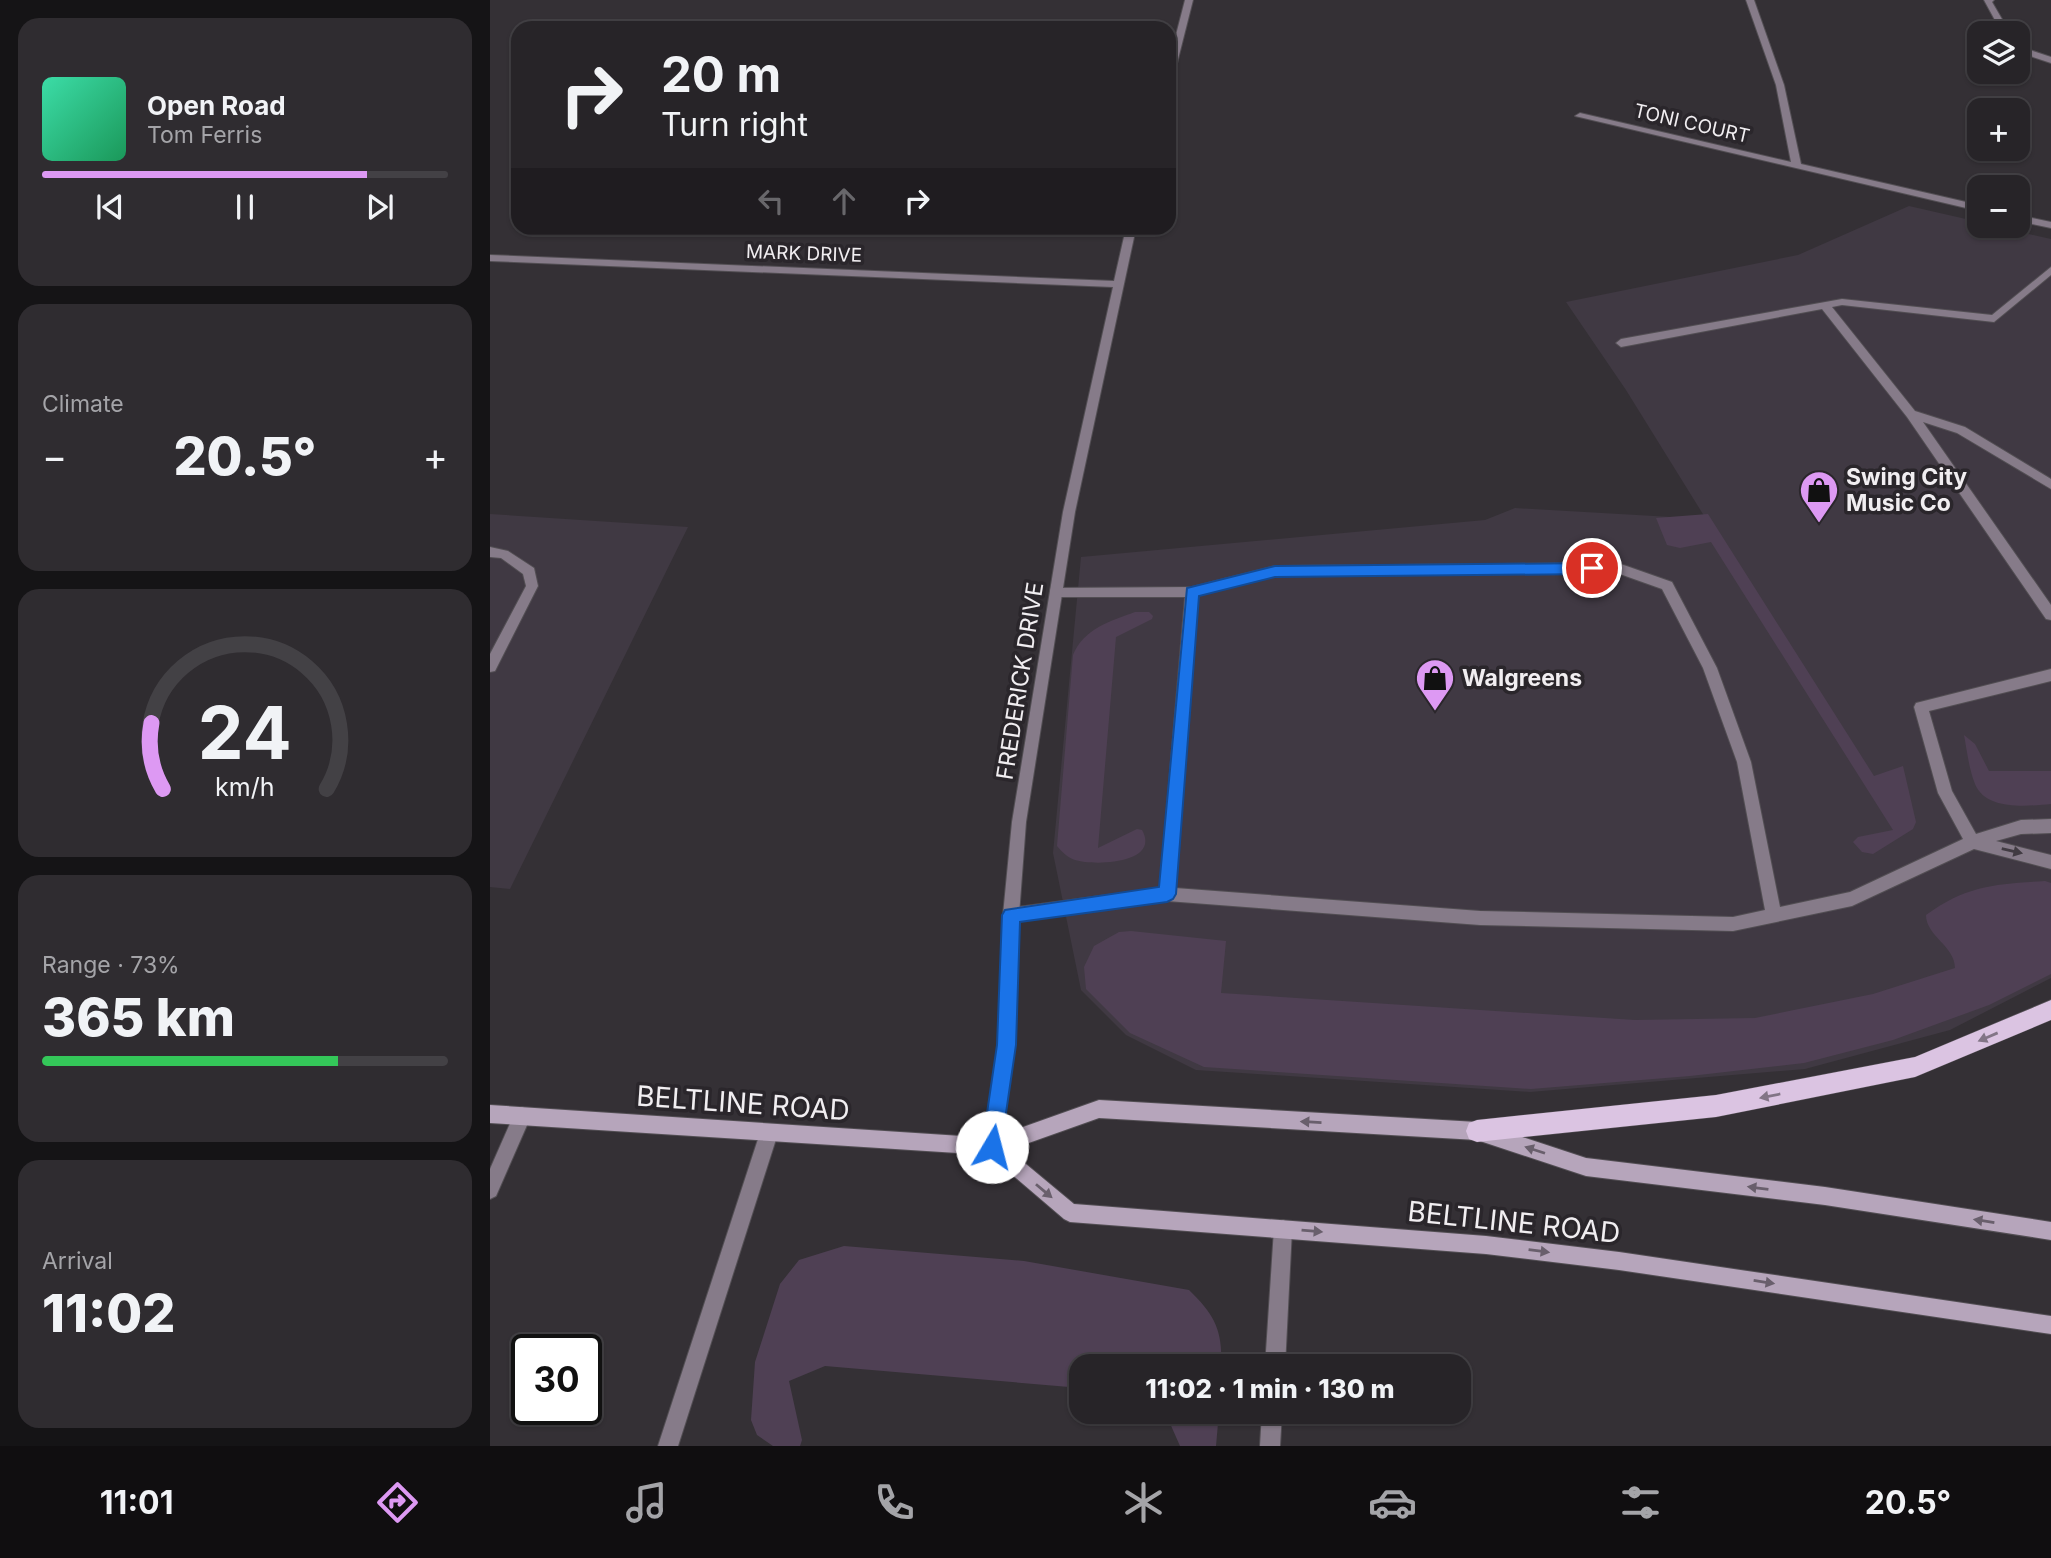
<!DOCTYPE html>
<meta charset="utf-8">
<style>
:root{--surface:#272428;--page:#2f2c30;--text:#f1f3f6;--muted:#a4a4a8;--line:#434145;--accent:#dd99f3}
body{margin:0;font-family:Inter,sans-serif;background:var(--page);color:var(--text);height:100vh;display:flex;flex-direction:column;font-size:26px;white-space:nowrap}
*{box-sizing:border-box;margin:0}
p{font-size:23px;color:var(--muted)}
.icon{flex:none;width:38px;height:38px;fill:none;stroke:currentColor;stroke-width:2;stroke-linecap:round;stroke-linejoin:round}
.map{position:relative;flex:1;overflow:hidden}
.details{display:flex;flex-direction:column;gap:18px;padding:18px;background:#151416;width:490px}
.details>*{flex:none}
.top-card{position:absolute;left:21px;top:21px;width:665px;height:214px;border-radius:21px;box-shadow:0 2px 5px #0004,0 0 0 2px var(--line);background:#272428;color:var(--text);overflow:hidden}
.tools{position:absolute;left:1477px;top:21px;display:grid;gap:14px}
.tools a{display:grid;place-items:center;width:63px;height:63px;border-radius:14px;background:var(--surface);box-shadow:0 2px 5px #0004,0 0 0 2px var(--line);font-size:35px}
.speed{position:absolute;left:21px;top:1334px;display:flex;gap:14px;font-size:35px;font-weight:700;text-align:center}
.speed>*{display:grid;place-content:center;width:91px;height:91px;border-radius:50%;background:var(--surface);box-shadow:0 2px 5px #0004,0 0 0 2px var(--line);line-height:1}
.speed .limit{border:4px solid #111;border-radius:10px;background:#fff;color:#111}
.pin{position:absolute;display:grid;place-items:center;width:60px;height:60px;color:#fff;margin:-30px;border:4px solid #fff;border-radius:50%;box-shadow:0 2px 7px #0007}
.me{position:absolute;width:77px;margin:-38px;rotate:8deg;stroke-linejoin:round;filter:drop-shadow(0 0 5px #0008)}
.turn{display:flex;align-items:center;gap:24px;height:147px;padding:0 35px;font-size:32px}
.turn .icon{width:91px;height:91px;stroke-width:2.5}
.turn b{display:block;font-size:49px;line-height:60px}
.lanes{display:flex;align-items:center;height:66px;padding:0 35px;background:#0003;justify-content:center;gap:35px;direction:ltr}
.lanes .off{opacity:.35}
.big{font-size:52px;font-weight:800;line-height:1.1}
.details .card{flex:1;display:flex;flex-direction:column;justify-content:center;gap:10px;min-width:0;padding:0 24px;border-radius:21px;background:var(--page)}
.details .dial{align-items:center;gap:0}
.dial svg{height:182px;overflow:visible;fill:none;stroke:var(--line);stroke-width:7;stroke-linecap:round;text-anchor:middle}
.dial text{fill:var(--text);stroke:none}
.song{display:flex;align-items:center;gap:21px}
.cover{width:84px;height:84px;border-radius:10px;background:linear-gradient(135deg,hsl(160 70% 55%),hsl(150 70% 35%))}
.played{height:7px;border-radius:4px;background:linear-gradient(90deg,var(--accent) 80%,var(--line) 80%)}
.keys{display:flex;justify-content:space-around;direction:ltr}
.heat{display:flex;justify-content:space-between;align-items:center;font-size:38px;direction:ltr}
.charge{height:10px;border-radius:5px;background:linear-gradient(90deg,#34c759 73%,var(--line) 0)}
.trip{position:absolute;left:579px;top:1354px;width:402px;height:70px;border-radius:21px;background:var(--surface);box-shadow:0 2px 5px #0004,0 0 0 2px var(--line);font-weight:800;line-height:70px;text-align:center}
.tab-bar{display:flex;height:112px;justify-content:space-around;align-items:center;background:#100e10;color:var(--muted)}
.tab-bar .icon{width:49px;height:49px}
.tab-bar .current{color:var(--accent)}
.tab-bar b{font-size:32px;color:var(--text)}
main{display:flex;flex:1;min-height:0}
.map>svg:first-child{display:block}
.built{fill:#403943}
.green{fill:#4f4054}
.lines{fill:none;stroke-linecap:round;stroke-linejoin:round}
.lane-casing{stroke:#524e53;stroke-width:2}
.street-casing{stroke:#524e53;stroke-width:2}
.secondary-casing{stroke:#524e53;stroke-width:2}
.primary-casing{stroke:#524e53;stroke-width:1}
.lane{fill:#867b89;fill-rule:evenodd}
.street{fill:#867b89;fill-rule:evenodd}
.secondary{fill:#b6a5bb;fill-rule:evenodd}
.primary{fill:#dbc4e2;fill-rule:evenodd}
.oneway{fill:#413b42}
.oneway2{fill:#827586}
.oneway3{fill:#695f6c}
.route{fill:#1a73e8;stroke:#114b97;stroke-width:2}
.labels{text-anchor:middle;stroke-width:7;stroke-linejoin:round;paint-order:stroke}
.far-street-label{font-size:19px;fill:#f1eef1;stroke:#2a262b}
.poi-label{font-size:23px;font-weight:bold;fill:#f1eef1;stroke:#2a262b;text-anchor:start}
.street-label{font-size:23px;fill:#f1eef1;stroke:#2a262b}
.near-street-label{font-size:28px;fill:#f1eef1;stroke:#2a262b}
</style>
<main>
<section class="details">
<div class="card">
<div class="song"><i class="cover"></i><div><b>Open Road</b><p>Tom Ferris</p></div></div>
<div class="played"></div>
<div class="keys"><svg class="icon" aria-label="previous" viewBox="0 0 24 24"><path d="M18 5L8 12l10 7zM5 5v14"/></svg><svg class="icon" aria-label="pause" viewBox="0 0 24 24"><path d="M8 5v14M16 5v14"/></svg><svg class="icon" aria-label="next" viewBox="0 0 24 24"><path d="M6 5l10 7-10 7zM19 5v14"/></svg></div>
</div>
<div class="card"><p>Climate</p>
<div class="heat"><a>−</a><b class="big">20.5°</b><a>+</a></div>
</div>
<div class="card dial"><svg viewBox="0 0 100 80">
<path d="M14 69A42 42 0 1 1 86 69"/>
<path d="M14 69A42 42 0 0 1 9 40" stroke="#dd99f3"/>
<text x="50" y="56" font-size="32" font-weight="700">24</text>
<text x="50" y="72" font-size="11">km/h</text>
</svg></div>
<div class="card"><p>Range · 73%</p><b class="big">365 km</b><div class="charge"></div></div>
<div class="card"><p>Arrival</p><b class="big">11:02</b></div>
</section>
<div class="map">
<svg width="1561" height="1446" viewBox="0 0 1561 1446">
<rect width="100%" height="100%" fill="#343035"/>
<path class="built" d="M1419,206L1489,222V226H1503L1561,239V978L1460,1030L1315,1069L1040,1092L706,1070L636,1035L591,990L563,853L591,557L995,520L1025,508L1216,519L1136,390L1076,302L1308,255Z
M0,514L198,527L20,889L0,887Z"/>
<path class="green" d="M1218,514L1384,776L1413,766L1426,822L1423,829L1383,854L1372,852L1363,842L1368,837L1403,830L1221,542L1190,548L1177,545L1166,518Z
M645,612H659L663,616L662,619L626,637L608,848L647,829L652,830C671,864 604,866 585,860C578,858 572,852 567,846L583,655C594,628 621,621 645,612Z
M1474,735L1485,744L1499,771H1561V804C1538,806 1496,811 1485,784C1479,769 1477,751 1474,735Z
M1555,881L1561,883V974L1499,1005L1403,1040L1314,1063L1200,1076L1041,1089L714,1067L640,1033L596,989L594,967L604,946L629,932L641,931L736,941L731,993L1145,1020L1265,1018L1383,994L1465,968C1465,946 1436,936 1436,915C1477,885 1506,884 1555,881Z
M354,1246L534,1261L699,1290C725,1315 733,1331 731,1367H592L591,1388L335,1366L299,1381L312,1440L310,1446H283L267,1435L261,1420L265,1362L290,1284L309,1260Z
M675,1412H729L726,1446H690Z"/>
<g class="lines">
<g class="lane-casing">
<path id="lane" d="M1494,0H1504L1502,2L1520,33H1512Z
M1528,46L1561,57V63L1528,52Z
M1561,267V275L1504,322L1352,305L1342,307L1425,411L1475,427L1561,479V489L1467,433L1433,422L1561,605V620L1556,619L1417,417L1332,309L1131,347L1126,343L1131,339L1352,299L1502,315Z
M0,547L18,551L44,568L48,586L5,671L0,672V654L36,586L33,574L11,558L0,557Z
M1128,563L1182,582L1227,668L1261,762L1290,907L1360,892L1473,839L1448,793L1424,707L1426,703L1561,669V681L1439,711L1462,791L1486,834L1531,820L1561,819V833L1531,834L1506,841L1561,855V869L1484,849L1362,906L1243,931L990,925L677,901L521,922L516,920L513,915L516,910L521,908L670,888L695,597H566L561,596L560,592L561,588L702,587L785,566ZM1127,573L1172,589L1213,668L1247,762L1275,910L1243,917L990,911L685,888L708,595L785,576Z
M32,1107L38,1110L41,1116L6,1196L0,1199V1169L26,1110Z
M279,1124L285,1127L288,1133L188,1446H168L270,1133L273,1127Z
M793,1220L799,1223L802,1229L795,1367H775L784,1229L787,1223Z
M772,1412H792L790,1446H770Z"/>
</g>
<g class="street-casing">
<path id="street" d="M695,0H703L683,79L679,82V62Z
M1256,0H1264L1294,85L1311,164L1489,205V211L1085,116L1090,113L1301,162L1286,85Z
M1528,215L1561,222V228L1528,221Z
M636,228H646L585,512L536,822L529,915L524,1045L511,1147L508,1153L502,1156L496,1153L493,1147L508,1045L513,915L522,822L573,512L623,287L0,261V255L624,281Z"/>
</g>
<g class="secondary-casing">
<path id="secondary" d="M609,1100L987,1122L1096,1158L1335,1187L1561,1222V1240L1335,1205L1096,1176L987,1140L609,1118L519,1150L584,1204L996,1236L1129,1252L1561,1316V1334L1129,1270L996,1254L580,1222L574,1219L499,1155L0,1123V1105L502,1138Z"/>
</g>
<g class="primary-casing">
<path id="primary" d="M1561,1000V1020L1425,1077L1226,1117L987,1142L979,1139L976,1131L979,1123L987,1120L1226,1095L1425,1057Z"/>
</g>
<use href="#lane" class="lane"/>
<use href="#street" class="street"/>
<use href="#secondary" class="secondary"/>
<use href="#primary" class="primary"/>
</g>
<defs><path id="oneway-solid" d="M-6-.8H1V-3.2L6.5 0L1 3.2V.8H-6Z" transform="scale(1.75)"/></defs>
<use class="oneway" href="#oneway-solid" transform="translate(1522 851) rotate(13)"/>
<g class="oneway2">
<use href="#oneway-solid" transform="translate(1498 1037) rotate(157)"/>
<use href="#oneway-solid" transform="translate(1280 1096) rotate(169)"/>
</g>
<g class="oneway3">
<use href="#oneway-solid" transform="translate(821 1122) rotate(-177)"/>
<use href="#oneway-solid" transform="translate(1045 1150) rotate(-162)"/>
<use href="#oneway-solid" transform="translate(1268 1188) rotate(-173)"/>
<use href="#oneway-solid" transform="translate(554 1191) rotate(40)"/>
<use href="#oneway-solid" transform="translate(1494 1221) rotate(-171)"/>
<use href="#oneway-solid" transform="translate(822 1231) rotate(5)"/>
<use href="#oneway-solid" transform="translate(1049 1251) rotate(7)"/>
<use href="#oneway-solid" transform="translate(1274 1282) rotate(9)"/>
</g>
<path class="route" d="M1102,563L1109,568L1102,574L785,577L709,596L686,894L683,899L677,902L530,922L526,1045L511,1147L509,1154L502,1157L495,1154L492,1147L507,1045L512,915L515,910L669,887L697,588L785,566Z"/>
<defs>
<g id="shop-pin" transform="scale(2.0125)"><path d="M0 17L-7.5 6A9.5 9.5 0 1 1 7.5 6Z" fill="#dd99f3" stroke="#2a262b"/><path d="M-5-2.5h2.3a2.7 3.5 0 0 1 5.4 0H5L5.5 6h-11ZM-1.5-2.5h3a1.5 2.3 0 0 0-3 0Z" fill="#111"/></g>
</defs>
<g fill-rule="evenodd">
<use href="#shop-pin" x="1329" y="490"/>
<use href="#shop-pin" x="945" y="678"/>
</g>
<g class="labels">
<g class="far-street-label">
<text transform="translate(1202 123) rotate(13)" y="7">TONI COURT</text>
<text transform="translate(314 253) rotate(2)" y="7">MARK DRIVE</text>
</g>
<g class="poi-label">
<text x="1356" y="485">Swing City<tspan x="1356" dy="26">Music Co</tspan></text>
<text x="972" y="686">Walgreens</text>
</g>
<g class="street-label">
<text transform="translate(530 681) rotate(-81)" y="8">FREDERICK DRIVE</text>
</g>
<g class="near-street-label">
<text transform="translate(253 1103) rotate(4)" y="10">BELTLINE ROAD</text>
<text transform="translate(1024 1222) rotate(6)" y="10">BELTLINE ROAD</text>
</g>
</g>
</svg>
<div class="tools">
<a><svg class="icon" aria-label="layers" viewBox="0 0 24 24"><path d="M12 4l9 5-9 5-9-5zM3 14l9 5 9-5"/></svg></a>
<a>+</a>
<a>−</a>
</div>
<div class="speed"><div class="limit">30</div></div>
<div class="pin" style="left:1102px;top:568px;background:#d93025"><svg class="icon" aria-label="arrive" viewBox="0 0 24 24"><path d="M6 21V4h12l-3 4 3 4H6"/></svg></div>
<svg class="me" style="left:502px;top:1147px" viewBox="-20 -20 40 40"><circle r="19" fill="#fff"/><path d="M0-13L10 11 0 6-10 11z" fill="#1a73e8"/></svg>
<div class="trip">11:02 · 1 min · 130 m</div>
<div class="top-card">
<div class="turn"><svg class="icon" aria-label="right" viewBox="0 0 24 24"><path d="M7 20v-9h11M14 6l5 5-5 5"/></svg><div><b>20 m</b>Turn right</div></div>
<div class="lanes"><svg class="icon off" aria-label="left" viewBox="0 0 24 24"><path d="M17 20v-9H6M10 6l-5 5 5 5"/></svg><svg class="icon off" aria-label="ahead" viewBox="0 0 24 24"><path d="M12 20V5M6 11l6-6 6 6"/></svg><svg class="icon" aria-label="right" viewBox="0 0 24 24"><path d="M7 20v-9h11M14 6l5 5-5 5"/></svg></div>
</div>
</div>
</main>
<nav class="tab-bar">
<b>11:01</b>
<svg class="icon current" aria-label="directions" viewBox="0 0 24 24"><path d="M12 3l9 9-9 9-9-9zM9 14v-3h6M13 9l2 2-2 2"/></svg>
<svg class="icon" aria-label="music" viewBox="0 0 24 24"><path d="M9 18V5l10-2v13"/><circle cx="6" cy="18" r="3"/><circle cx="16" cy="16" r="3"/></svg>
<svg class="icon" aria-label="phone" viewBox="0 0 24 24"><path d="M5 4h4l2 5-3 2q2 4 5 5l2-3 5 2v4C11 20 4 13 5 4z"/></svg>
<svg class="icon" aria-label="climate" viewBox="0 0 24 24"><path d="M12 3v18M4 7l16 10M4 17L20 7"/></svg>
<svg class="icon" aria-label="car" viewBox="0 0 24 24"><path d="M5 17H2v-5l4-1 3-4h7l3 4 3 1v5h-3M9 17h6M6 11h13"/><circle cx="7" cy="17" r="2"/><circle cx="17" cy="17" r="2"/></svg>
<svg class="icon" aria-label="filters" viewBox="0 0 24 24"><path d="M4 7h16M4 17h16"/><circle cx="9" cy="7" r="2"/><circle cx="15" cy="17" r="2"/></svg>
<b>20.5°</b>
</nav>
